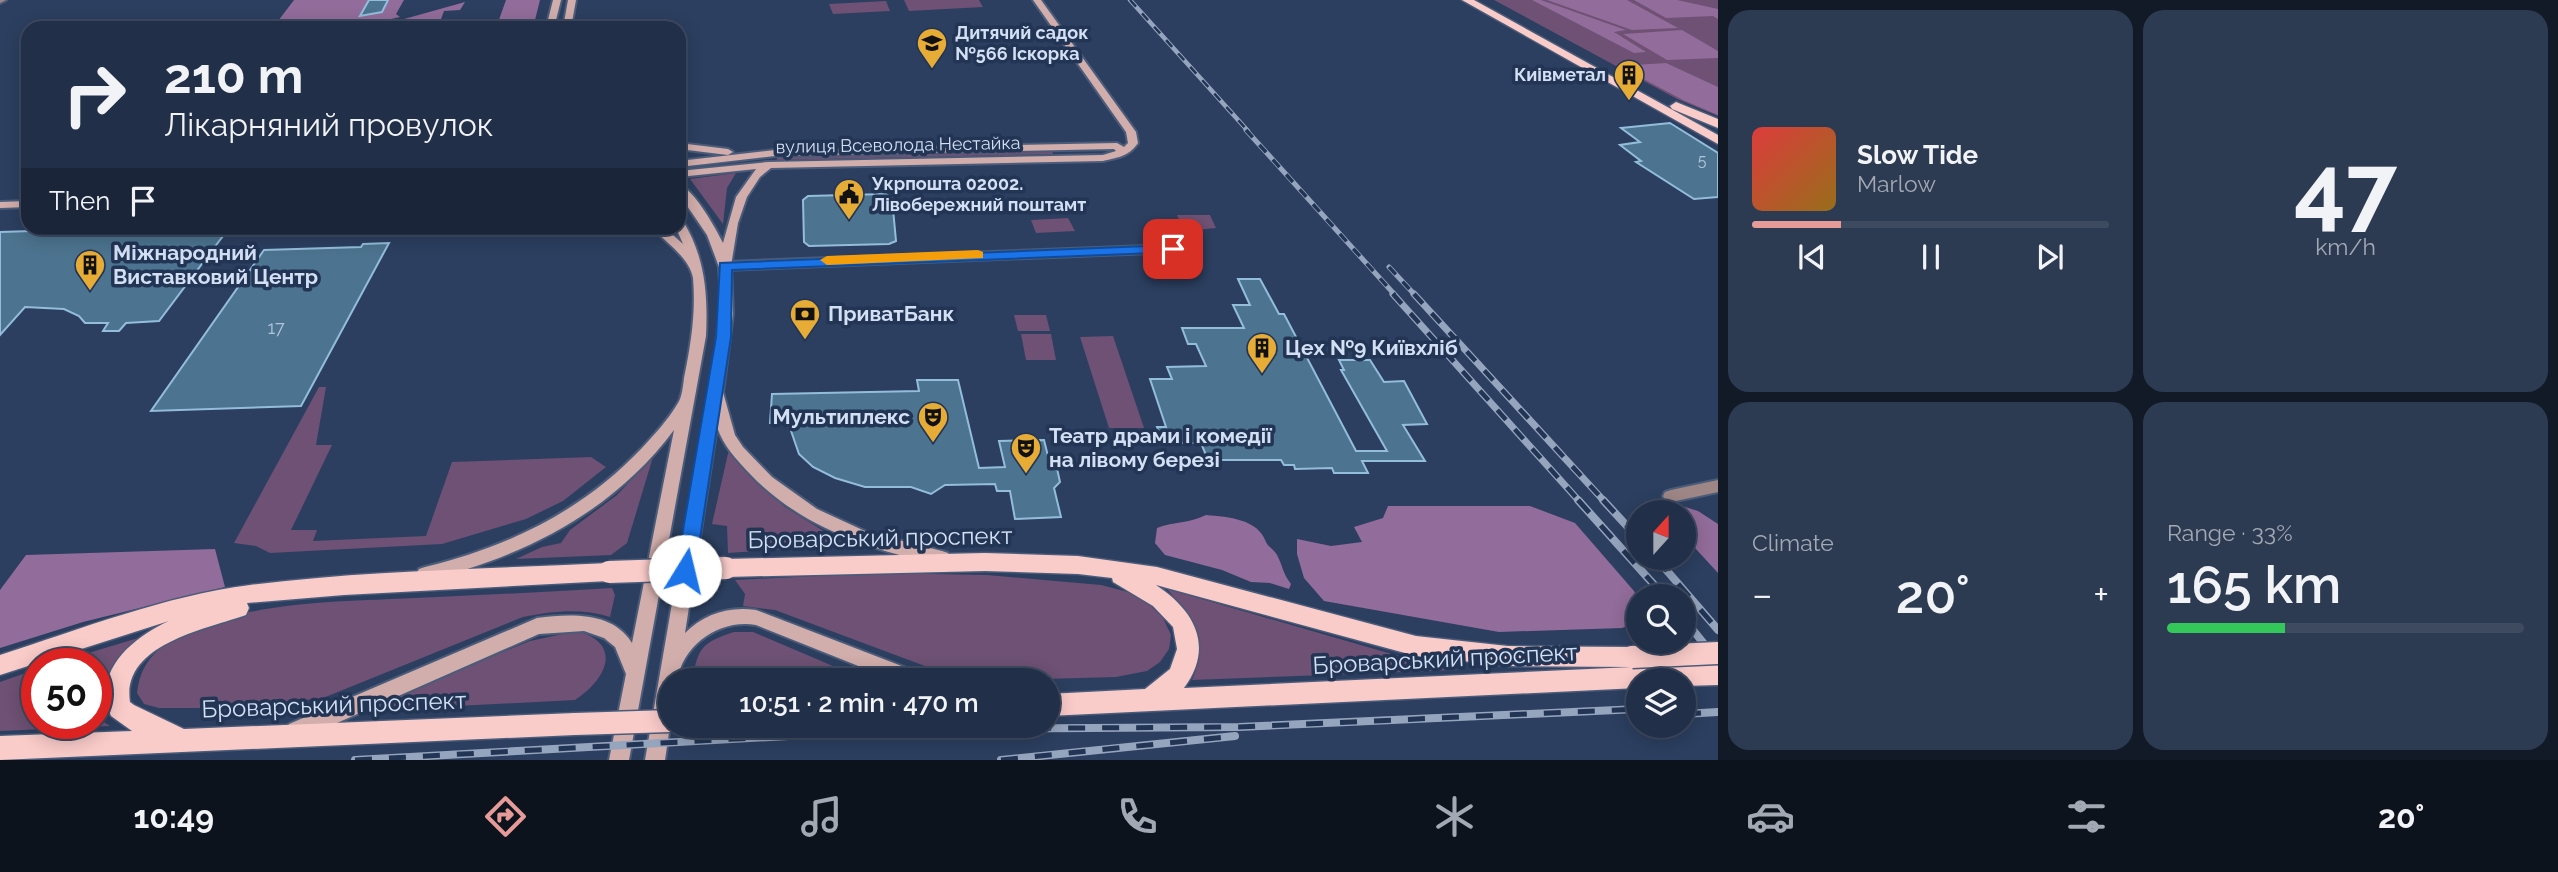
<!DOCTYPE html>
<meta charset="utf-8">
<style>
:root{--surface:#212f48;--page:#2d3b52;--text:#f1f3f6;--muted:#a2a9b4;--line:#3e4a60;--accent:#e69b98}
body{margin:0;font-family:Raleway,sans-serif;background:var(--page);color:var(--text);height:100vh;display:flex;flex-direction:column;font-size:26px;white-space:nowrap}
*{box-sizing:border-box;margin:0}
p{font-size:23px;color:var(--muted)}
.icon{flex:none;width:38px;height:38px;fill:none;stroke:currentColor;stroke-width:2;stroke-linecap:round;stroke-linejoin:round}
.map{position:relative;flex:1;overflow:hidden}
.side{display:flex;flex-direction:column;gap:10px;padding:10px;background:#121a28;width:840px}
.side>*{flex:none}
.guide{position:absolute;left:21px;top:21px;width:665px;height:214px;border-radius:21px;box-shadow:0 4px 18px #0003,0 0 0 2px var(--line);background:#212f48;color:var(--text);overflow:hidden}
.needle{width:46px;rotate:21deg}
.fabs{position:absolute;left:1626px;top:500px;display:grid;gap:14px}
.fabs a{display:grid;place-items:center;width:70px;height:70px;border-radius:50%;background:var(--surface);box-shadow:0 4px 18px #0003,0 0 0 2px var(--line);font-size:35px}
.speed{position:absolute;left:21px;top:648px;display:flex;gap:14px;font-size:35px;font-weight:700;text-align:center}
.speed>*{display:grid;place-content:center;width:91px;height:91px;border-radius:50%;background:var(--surface);box-shadow:0 4px 18px #0003,0 0 0 2px var(--line);line-height:1}
.speed .limit{border:10px solid #d22;background:#fff;color:#111}
.pin{position:absolute;display:grid;place-items:center;width:60px;height:60px;color:#fff;margin:-30px;border-radius:14px;box-shadow:0 4px 10px #0006}
.me{position:absolute;width:77px;margin:-38px;rotate:9deg;stroke-linejoin:round;filter:drop-shadow(0 0 5px #0008)}
.turn{display:flex;align-items:center;gap:24px;height:147px;padding:0 28px;font-size:32px}
.turn .icon{width:91px;height:91px;stroke-width:2.5}
.turn b{display:block;font-size:49px;line-height:60px}
.then{display:flex;align-items:center;height:66px;padding:0 28px;background:#0003;gap:14px;font-size:26px}
.big{font-size:52px;font-weight:600;line-height:1.1}
.side .card{flex:1;display:flex;flex-direction:column;justify-content:center;gap:10px;min-width:0;padding:0 24px;border-radius:21px;background:var(--page)}
.side .dial{align-items:center;gap:0}
.dial b{font-size:91px;line-height:1}
.song{display:flex;align-items:center;gap:21px}
.cover{width:84px;height:84px;border-radius:10px;background:linear-gradient(135deg,hsl(0 70% 55%),hsl(40 70% 35%))}
.played{height:7px;border-radius:4px;background:linear-gradient(90deg,var(--accent) 25%,var(--line) 25%)}
.keys{display:flex;justify-content:space-around;direction:ltr}
.heat{display:flex;justify-content:space-between;align-items:center;font-size:38px;direction:ltr}
.charge{height:10px;border-radius:5px;background:linear-gradient(90deg,#34c759 33%,var(--line) 0)}
.side .tiles{flex:1;display:grid;gap:10px;grid-template-columns:repeat(2,1fr)}
.trip{position:absolute;left:658px;top:668px;width:402px;height:70px;border-radius:35px;background:var(--surface);box-shadow:0 4px 18px #0003,0 0 0 2px var(--line);font-weight:600;line-height:70px;text-align:center}
.dock{display:flex;height:112px;justify-content:space-around;align-items:center;background:#0d131d;color:var(--muted)}
.dock .icon{width:49px;height:49px}
.dock .active{color:var(--accent)}
.dock b{font-size:32px;color:var(--text)}
main{display:flex;flex:1;min-height:0}
.map>svg:first-child{display:block}
.green{fill:#6e5174}
.forest{fill:#926c9a}
.building{fill:#4c738f;stroke:#93bddb;stroke-width:2}
.lines{fill:none;stroke-linecap:round;stroke-linejoin:round}
.street-casing{stroke:#4a5c7a;stroke-width:4}
.secondary-casing{stroke:#4a5c7a;stroke-width:4}
.primary-casing{stroke:#4a5c7a;stroke-width:3}
.street{fill:#9d8685;fill-rule:evenodd}
.secondary{fill:#d1adab;fill-rule:evenodd}
.primary{fill:#f9cbc9;fill-rule:evenodd}
.rail-far3-casing{stroke:#96a5be;stroke-width:4.5}
.rail-far2-casing{stroke:#96a5be;stroke-width:5}
.rail-far1-casing{stroke:#96a5be;stroke-width:7}
.rail-casing{stroke:#96a5be;stroke-width:8}
.rail-far3{stroke:#223555;stroke-width:2.5;stroke-dasharray:9;stroke-linecap:butt}
.rail-far2{stroke:#223555;stroke-width:3.5;stroke-dasharray:10;stroke-linecap:butt}
.rail-far1{stroke:#223555;stroke-width:4.5;stroke-dasharray:13;stroke-linecap:butt}
.rail{stroke:#223555;stroke-width:5;stroke-dasharray:17;stroke-linecap:butt}
.primary-bridge-casing{stroke:#4a5c7a;stroke-width:25;stroke-linecap:butt}
.primary-bridge{stroke:#f9cbc9;stroke-width:22}
.route{fill:#1a73e8;stroke:#114b97;stroke-width:2}
.slow{fill:#f59e0b}
.labels{text-anchor:middle;stroke-width:7;stroke-linejoin:round;paint-order:stroke}
.far-number-label{font-size:16px;fill:#b1c4da}
.far-poi-label{font-size:18px;font-weight:bold;fill:#d3dff3;stroke:#223555;text-anchor:start}
.far-street-label{font-size:18px;fill:#d3dff3;stroke:#223555}
.number-label{font-size:18px;fill:#b1c4da}
.poi-label{font-size:21px;font-weight:bold;fill:#d3dff3;stroke:#223555;text-anchor:start}
.near-street-label{font-size:24px;fill:#d3dff3;stroke:#223555}
</style>
<main>
<div class="map">
<svg width="1718" height="760" viewBox="0 0 1718 760">
<rect width="100%" height="100%" fill="#2c3f60"/>
<path class="green" d="M904,0H979L983,7L909,11Z
M1494,0H1718V116L1677,99Z
M886,1L890,11L833,14L829,4Z
M1051,149L1053,154L777,160V157L800,155Z
M736,173L727,188L723,224L690,179Z
M1177,215H1210L1216,228L1184,231Z
M1068,218L1075,231L1036,233L1031,220Z
M1014,315H1046L1050,331H1018Z
M1021,334H1051L1056,360H1026Z
M1113,336L1144,428H1109L1080,337Z
M319,387H326L316,445H332L291,530H317L313,541L426,536L452,462L591,457L606,467L563,501L526,519L442,544L270,553L256,546L234,543Z
M729,449L763,487L785,507L846,545L728,553L727,526L712,524Z
M653,457L627,543L611,555L516,559L542,547L561,543L570,530L617,495Z
M876,573L987,575L1101,585L1128,592L1149,604L1163,618L1171,635L1169,649L1160,662L1147,671L1116,677L965,681L775,610L743,606L745,594L735,580Z
M612,588L615,595L610,617C580,608 554,611 523,617L323,698L236,708H159L144,704L137,693C139,673 148,656 166,644C234,600 337,602 415,598C481,595 546,592 612,588Z
M1167,589L1395,655L1458,670L1192,680C1210,638 1193,620 1167,589Z
M577,631C624,644 606,680 575,700L357,711L530,641Z
M734,632H753L868,681L693,680C697,648 703,642 734,632Z
M155,633C128,652 105,669 96,702V663H55Z
M37,669V723H96V717L110,726L0,731V682Z"/>
<path class="forest" d="M294,0H404L396,14L400,17L369,24L275,25Z
M506,0H540L533,28H496Z
M1532,0H1541L1626,30L1614,32L1646,52L1634,53Z
M1547,0H1627L1678,28L1632,30Z
M1634,0H1677L1718,9V19L1713,16L1666,18Z
M465,2L460,10L444,11L440,22L455,21L452,28H426L429,19L413,20L409,28H372Z
M1682,30L1718,51V58L1667,60L1623,34Z
M1666,63L1718,87V115L1683,100L1619,66Z
M1679,505L1698,511L1718,524V573L1684,536V513H1663L1660,510Z
M1388,506H1530L1575,523L1634,591L1638,600V622L1622,628L1499,632L1324,601L1304,578L1297,554V539L1331,546L1362,542L1354,527L1383,518Z
M1206,515C1229,517 1258,519 1266,542C1268,547 1275,550 1277,555C1283,566 1282,572 1291,584L1289,589L1270,583L1251,582L1222,570L1165,555L1155,543L1157,528C1175,521 1188,524 1206,515Z
M215,549L225,587L83,622L0,648V590L26,555Z"/>
<path class="building" d="M369,0H388L382,12L360,16Z
M1670,123L1718,153V197L1694,199L1636,162L1641,161L1620,145L1640,142L1621,128Z
M886,194L892,198L896,241L889,244L809,246L804,242L803,200L808,196Z
M128,228H229L159,321L126,323L119,331H103L108,323H85L79,316L64,309L25,307L0,335V232Z
M389,243L301,406L151,411L264,250L361,247L363,244Z
M1238,279H1260L1279,314H1284L1356,451H1387L1341,370H1344L1339,360H1370L1384,382L1404,381L1427,424L1403,425L1425,461H1362L1368,473H1334L1332,468L1295,469L1294,465H1284L1281,460H1208L1201,443H1168L1166,438H1161L1157,427H1166L1150,379H1172L1167,367L1206,366L1196,344H1188L1182,328H1244L1233,305H1250Z
M917,380H958L979,468L1005,467L999,441L1044,440L1050,464H1056L1060,482L1054,488L1061,517L1015,519L1010,491H997L995,484L945,485L931,494L911,487H865L835,478L813,467L799,454L790,428L784,423H770L772,394L919,391Z"/>
<g class="lines">
<g class="street-casing">
<path id="street" d="M0,0H6L0,3Z
M1173,245L1177,246V252L725,270L719,266L725,262Z
M1718,480V492L1671,502L1665,500L1663,496L1665,492L1671,490Z"/>
</g>
<g class="secondary-casing">
<path id="secondary" d="M553,0H561L554,28H546Z
M568,0H576L571,28H563Z
M1033,0H1041L1136,132L1138,143C1128,157 1119,157 1103,161L771,168L760,177L747,197L738,223L731,266L733,314L723,392L735,435L743,447L772,477L817,509L867,532L942,551L948,553L950,558L948,563L942,565C872,551 801,527 751,475C736,459 724,447 717,427L685,633C704,614 729,606 756,610L925,675L927,681H896L756,625C720,619 683,644 677,681H670V726L665,760H645L714,360L721,302L719,267L707,235L679,194V184C695,191 715,227 723,243L736,197L756,169L679,177V171L768,162L1103,155L1116,151L1114,149L775,156L679,167V161L775,150L1117,143L1124,147L1128,143L1126,132Z
M679,143L728,149L733,152L728,155L679,149Z
M28,201V207L0,208V202Z
M679,220L683,221C705,257 708,294 706,336L629,760H609L626,674L615,647L604,638L584,631L539,634L303,738L296,740L289,738L286,731L289,724L537,618C570,614 612,611 632,643L674,430C613,512 523,557 425,581L419,579L416,574L419,569L425,567C508,547 582,511 641,449C654,435 668,420 678,403C682,397 683,386 684,378C691,344 696,312 693,278C689,257 667,244 653,228H665L683,244L676,228H679Z"/>
</g>
<g class="primary-casing">
<path id="primary" d="M1462,0H1474L1718,135V144Z
M1676,102L1718,119V128L1672,109L1670,106Z
M985,553L1078,556L1157,567L1416,636L1508,646L1632,647L1640,650L1643,657L1640,664L1632,667L1508,666L1416,656L1156,585C1194,610 1215,646 1184,688L1718,663V685L1684,686V681H1638V688L1048,716V694L1145,689L1170,669L1177,649L1173,627L1153,606L1113,582L1112,578L1078,574L985,571L726,577L719,574L715,568L719,562L726,559Z
M609,563L617,566L620,572L617,578L609,581L344,595L247,603L249,608L246,615C207,629 121,644 130,702L134,705L184,729L575,713L584,716L587,724L584,732L575,735L0,760V736L132,731L111,716C91,672 133,637 169,621L0,675V655C81,629 164,596 250,585C368,570 490,569 609,563Z"/>
</g>
<use href="#street" class="street"/>
<use href="#secondary" class="secondary"/>
<use href="#primary" class="primary"/>
<g class="rail-far3-casing">
<path id="rail-far3" d="M1130,0L1248,131"/>
</g>
<g class="rail-far2-casing">
<path id="rail-far2" d="M1246,130L1395,295
M1389,267L1415,295"/>
</g>
<g class="rail-far1-casing">
<path id="rail-far1" d="M1393,294L1580,502
M1414,294L1605,502"/>
</g>
<g class="rail-casing">
<path id="rail" d="M1578,500L1665,597
M1603,500L1638,538
M1656,558L1718,630
M1684,619L1718,661
M1684,714L1718,712
M355,760L915,729L1239,727L1638,709
M1001,760L1235,736"/>
</g>
<use href="#rail-far3" class="rail-far3"/>
<use href="#rail-far2" class="rail-far2"/>
<use href="#rail-far1" class="rail-far1"/>
<use href="#rail" class="rail"/>
<g class="primary-bridge-casing">
<path id="primary-bridge" d="M609,572L726,568
M1632,657L1718,653
M575,724L670,721"/>
</g>
<use href="#primary-bridge" class="primary-bridge"/>
</g>
<path class="route" d="M1173,245L1180,249L1178,252L732,270L731,337L695,571L692,577L685,579L678,577L676,571L716,337L720,263Z"/>
<path class="slow" d="M978,250L983,252V258L827,265L820,260L827,256Z"/>
<defs>
<g id="school-pin" transform="scale(1.575)"><path d="M0 17L-7.5 6A9.5 9.5 0 1 1 7.5 6Z" fill="#e6ac36" stroke="#223555"/><path d="M0-5L7-2L0 1L-7-2ZM-4 1L0 2.5L4 1V4Q0 6-4 4Z" fill="#111"/></g>
<g id="building-pin" transform="scale(1.575)"><path d="M0 17L-7.5 6A9.5 9.5 0 1 1 7.5 6Z" fill="#e6ac36" stroke="#223555"/><path d="M-4-6H4V6H1V3H-1V6H-4ZM-2.5-4.3h1.7v1.8h-1.7ZM.8-4.3h1.7v1.8H.8ZM-2.5-1h1.7V.8h-1.7ZM.8-1h1.7V.8H.8Z" fill="#111"/></g>
<g id="civic-pin" transform="scale(1.575)"><path d="M0 17L-7.5 6A9.5 9.5 0 1 1 7.5 6Z" fill="#e6ac36" stroke="#223555"/><path d="M-.6-6.5H3V-4.5H.6V-3L4-1V1h2V6H-6V1h2V-1L-.6-3ZM-1.2 2.5V6h2.4V2.5Z" fill="#111"/></g>
<g id="bank-pin" transform="scale(1.575)"><path d="M0 17L-7.5 6A9.5 9.5 0 1 1 7.5 6Z" fill="#e6ac36" stroke="#223555"/><path d="M-6-4H6V4H-6ZM0-2.3a2.3 2.3 0 1 0 0 4.6a2.3 2.3 0 1 0 0-4.6Z" fill="#111"/></g>
<g id="theatre-pin" transform="scale(1.575)"><path d="M0 17L-7.5 6A9.5 9.5 0 1 1 7.5 6Z" fill="#e6ac36" stroke="#223555"/><path d="M-5-5.5Q0-4 5-5.5V0Q5 5 0 6Q-5 5-5 0ZM-3.3-2.5H-1v1.5H-3.3ZM1-2.5H3.3v1.5H1ZM-2.8 1Q0 5.5 2.8 1Z" fill="#111"/></g>
</defs>
<g fill-rule="evenodd">
<use href="#school-pin" x="932" y="43"/>
<use href="#building-pin" x="1629" y="75"/>
<use href="#civic-pin" x="849" y="194"/>
<use href="#building-pin" x="90" y="265"/>
<use href="#bank-pin" x="805" y="314"/>
<use href="#building-pin" x="1262" y="348"/>
<use href="#theatre-pin" x="933" y="417"/>
<use href="#theatre-pin" x="1026" y="448"/>
</g>
<g class="labels">
<g class="far-number-label">
<text x="1702" y="166">5</text>
</g>
<g class="far-poi-label">
<text x="955" y="39">Дитячий садок<tspan x="955" dy="21">№566 Іскорка</tspan></text>
<text x="1606" y="81" text-anchor="end">Киівметал</text>
<text x="872" y="190">Укрпошта 02002.<tspan x="872" dy="21">Лівобережний поштамт</tspan></text>
</g>
<g class="far-street-label">
<text transform="translate(898 145) rotate(-1)" y="6">вулиця Всеволода Нестайка</text>
</g>
<g class="number-label">
<text x="276" y="334">17</text>
</g>
<g class="poi-label">
<text x="113" y="260">Міжнародний<tspan x="113" dy="24">Виставковий Центр</tspan></text>
<text x="828" y="321">ПриватБанк</text>
<text x="1285" y="355">Цех №9 Київхліб</text>
<text x="910" y="424" text-anchor="end">Мультиплекс</text>
<text x="1049" y="443">Театр драми і комедії<tspan x="1049" dy="24">на лівому березі</tspan></text>
</g>
<g class="near-street-label">
<text transform="translate(880 538) rotate(-1)" y="8">Броварський проспект</text>
<text transform="translate(1445 659) rotate(-3)" y="8">Броварський проспект</text>
<text transform="translate(334 705) rotate(-2)" y="8">Броварський проспект</text>
</g>
</g>
</svg>
<div class="fabs">
<a><svg class="needle" viewBox="-14 -14 28 28"><path d="M0-13l5 13h-10z" fill="#e53935"/><path d="M0 13l5-13h-10z" fill="#a2a9b4"/></svg></a>
<a><svg class="icon" aria-label="search" viewBox="0 0 24 24"><circle cx="10" cy="10" r="6"/><path d="M15 15l6 6"/></svg></a>
<a><svg class="icon" aria-label="layers" viewBox="0 0 24 24"><path d="M12 4l9 5-9 5-9-5zM3 14l9 5 9-5"/></svg></a>
</div>
<div class="speed"><div class="limit">50</div></div>
<div class="pin" style="left:1173px;top:249px;background:#d93025"><svg class="icon" aria-label="arrive" viewBox="0 0 24 24"><path d="M6 21V4h12l-3 4 3 4H6"/></svg></div>
<svg class="me" style="left:685px;top:571px" viewBox="-20 -20 40 40"><circle r="19" fill="#fff"/><path d="M0-13L10 11 0 6-10 11z" fill="#1a73e8"/></svg>
<div class="trip">10:51 · 2 min · 470 m</div>
<div class="guide">
<div class="turn"><svg class="icon" aria-label="right" viewBox="0 0 24 24"><path d="M7 20v-9h11M14 6l5 5-5 5"/></svg><div><b>210 m</b>Лікарняний провулок</div></div>
<div class="then">Then<svg class="icon" aria-label="arrive" viewBox="0 0 24 24"><path d="M6 21V4h12l-3 4 3 4H6"/></svg></div>
</div>
</div>
<section class="side">
<div class="tiles">
<div class="card">
<div class="song"><i class="cover"></i><div><b>Slow Tide</b><p>Marlow</p></div></div>
<div class="played"></div>
<div class="keys"><svg class="icon" aria-label="previous" viewBox="0 0 24 24"><path d="M18 5L8 12l10 7zM5 5v14"/></svg><svg class="icon" aria-label="pause" viewBox="0 0 24 24"><path d="M8 5v14M16 5v14"/></svg><svg class="icon" aria-label="next" viewBox="0 0 24 24"><path d="M6 5l10 7-10 7zM19 5v14"/></svg></div>
</div>
<div class="card dial"><b>47</b><p>km/h</p></div>
<div class="card"><p>Climate</p>
<div class="heat"><a>−</a><b class="big">20°</b><a>+</a></div>
</div>
<div class="card"><p>Range · 33%</p><b class="big">165 km</b><div class="charge"></div></div>
</div>
</section>
</main>
<nav class="dock">
<b>10:49</b>
<svg class="icon active" aria-label="directions" viewBox="0 0 24 24"><path d="M12 3l9 9-9 9-9-9zM9 14v-3h6M13 9l2 2-2 2"/></svg>
<svg class="icon" aria-label="music" viewBox="0 0 24 24"><path d="M9 18V5l10-2v13"/><circle cx="6" cy="18" r="3"/><circle cx="16" cy="16" r="3"/></svg>
<svg class="icon" aria-label="phone" viewBox="0 0 24 24"><path d="M5 4h4l2 5-3 2q2 4 5 5l2-3 5 2v4C11 20 4 13 5 4z"/></svg>
<svg class="icon" aria-label="climate" viewBox="0 0 24 24"><path d="M12 3v18M4 7l16 10M4 17L20 7"/></svg>
<svg class="icon" aria-label="car" viewBox="0 0 24 24"><path d="M5 17H2v-5l4-1 3-4h7l3 4 3 1v5h-3M9 17h6M6 11h13"/><circle cx="7" cy="17" r="2"/><circle cx="17" cy="17" r="2"/></svg>
<svg class="icon" aria-label="filters" viewBox="0 0 24 24"><path d="M4 7h16M4 17h16"/><circle cx="9" cy="7" r="2"/><circle cx="15" cy="17" r="2"/></svg>
<b>20°</b>
</nav>
